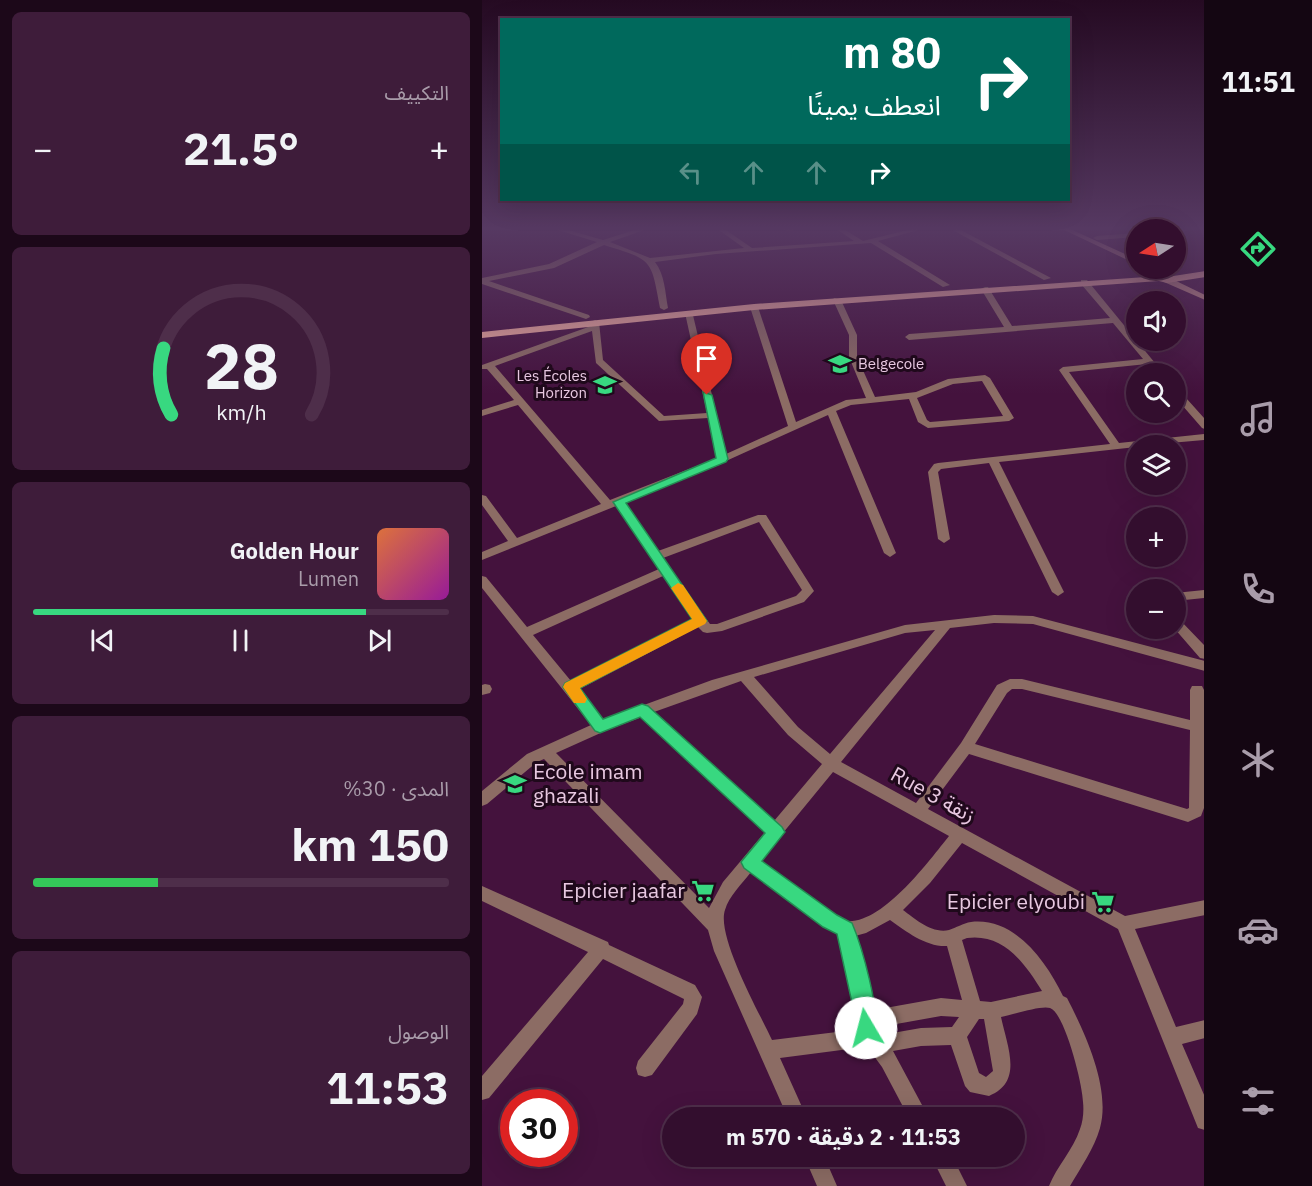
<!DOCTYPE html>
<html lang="ar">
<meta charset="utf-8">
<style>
:root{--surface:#330e2e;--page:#3e1c3a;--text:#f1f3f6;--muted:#a99caa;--line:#4e2e4a;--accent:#38d880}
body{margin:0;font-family:"IBM Plex Sans","Noto Sans Arabic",sans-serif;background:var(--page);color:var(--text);direction:rtl;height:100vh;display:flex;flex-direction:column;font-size:22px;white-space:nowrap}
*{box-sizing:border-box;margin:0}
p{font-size:20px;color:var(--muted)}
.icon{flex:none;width:33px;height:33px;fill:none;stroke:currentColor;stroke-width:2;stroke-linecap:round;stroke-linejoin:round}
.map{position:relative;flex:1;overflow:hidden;direction:ltr}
.side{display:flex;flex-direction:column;gap:12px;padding:12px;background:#1c0819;width:482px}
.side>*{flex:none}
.guide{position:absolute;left:18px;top:18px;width:570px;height:183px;border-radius:0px;box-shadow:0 6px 24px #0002,0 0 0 2px var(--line);direction:rtl;background:#00695c;color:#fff;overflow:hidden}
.needle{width:39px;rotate:258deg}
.buttons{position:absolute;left:644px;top:219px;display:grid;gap:12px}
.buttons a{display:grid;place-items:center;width:60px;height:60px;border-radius:50%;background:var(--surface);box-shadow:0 6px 24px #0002,0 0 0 2px var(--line);font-size:30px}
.speed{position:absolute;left:18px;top:1089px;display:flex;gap:12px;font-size:30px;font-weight:700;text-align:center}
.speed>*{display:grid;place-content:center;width:78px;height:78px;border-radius:50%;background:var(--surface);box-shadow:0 6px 24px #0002,0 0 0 2px var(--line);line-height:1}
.speed .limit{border:9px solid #d22;background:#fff;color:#111}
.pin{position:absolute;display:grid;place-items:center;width:51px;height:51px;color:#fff;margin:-62px -26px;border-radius:50% 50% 50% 0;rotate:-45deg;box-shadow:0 0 6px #0007}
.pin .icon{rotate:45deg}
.me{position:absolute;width:66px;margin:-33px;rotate:352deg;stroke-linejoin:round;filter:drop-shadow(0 0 4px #0008)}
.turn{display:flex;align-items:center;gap:21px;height:126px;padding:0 30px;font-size:27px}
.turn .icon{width:78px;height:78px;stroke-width:2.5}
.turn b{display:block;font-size:42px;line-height:51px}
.lanes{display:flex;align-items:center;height:57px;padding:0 30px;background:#0003;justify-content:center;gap:30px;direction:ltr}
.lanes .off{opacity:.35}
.big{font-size:45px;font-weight:700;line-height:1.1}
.side .card{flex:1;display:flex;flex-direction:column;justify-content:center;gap:9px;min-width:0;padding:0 21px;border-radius:9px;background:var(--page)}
.side .dial{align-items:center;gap:0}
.dial svg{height:156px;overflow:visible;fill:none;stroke:var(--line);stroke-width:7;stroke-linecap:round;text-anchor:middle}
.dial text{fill:var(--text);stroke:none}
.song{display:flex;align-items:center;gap:18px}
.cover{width:72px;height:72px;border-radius:9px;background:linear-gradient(135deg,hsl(20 70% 55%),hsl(300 70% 35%))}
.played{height:6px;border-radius:3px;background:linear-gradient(90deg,var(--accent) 80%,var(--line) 80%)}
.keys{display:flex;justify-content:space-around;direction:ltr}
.heat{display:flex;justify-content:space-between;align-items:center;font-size:33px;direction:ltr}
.charge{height:9px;border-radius:4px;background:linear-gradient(90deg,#34c759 30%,var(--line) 0)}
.trip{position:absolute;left:180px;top:1107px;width:363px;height:60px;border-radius:30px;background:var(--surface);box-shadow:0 6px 24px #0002,0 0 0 2px var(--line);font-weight:700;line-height:60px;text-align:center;direction:rtl}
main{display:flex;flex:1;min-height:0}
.menu{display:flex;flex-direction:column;width:108px;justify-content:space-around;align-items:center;background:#140612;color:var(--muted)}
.menu .icon{width:42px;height:42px}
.menu .selected{color:var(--accent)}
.menu b{font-size:27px;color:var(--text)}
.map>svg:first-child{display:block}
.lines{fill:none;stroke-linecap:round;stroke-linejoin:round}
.minor{fill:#8c6c64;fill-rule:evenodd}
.secondary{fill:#c49185;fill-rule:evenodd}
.primary{fill:#efad9e;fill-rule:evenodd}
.route{fill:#38d880;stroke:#248c53;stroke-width:1.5}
.slow{fill:#f59e0b}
.labels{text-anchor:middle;stroke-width:6;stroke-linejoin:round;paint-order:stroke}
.far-poi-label{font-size:15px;fill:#e8c8e1;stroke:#1f091b;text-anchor:start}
.near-poi-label{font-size:21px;fill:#e8c8e1;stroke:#1f091b;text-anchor:end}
.near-street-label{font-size:21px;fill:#e8c8e1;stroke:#1f091b}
</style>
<main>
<nav class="menu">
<b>11:51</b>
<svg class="icon selected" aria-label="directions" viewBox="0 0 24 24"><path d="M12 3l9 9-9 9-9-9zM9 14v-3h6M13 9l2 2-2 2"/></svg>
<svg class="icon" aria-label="music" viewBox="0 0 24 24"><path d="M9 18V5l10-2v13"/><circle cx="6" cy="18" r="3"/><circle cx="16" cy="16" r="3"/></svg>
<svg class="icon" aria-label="phone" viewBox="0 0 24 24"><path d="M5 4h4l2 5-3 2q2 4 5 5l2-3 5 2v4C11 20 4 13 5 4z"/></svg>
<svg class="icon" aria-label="climate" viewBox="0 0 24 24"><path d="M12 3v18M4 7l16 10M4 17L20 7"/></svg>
<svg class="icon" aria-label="car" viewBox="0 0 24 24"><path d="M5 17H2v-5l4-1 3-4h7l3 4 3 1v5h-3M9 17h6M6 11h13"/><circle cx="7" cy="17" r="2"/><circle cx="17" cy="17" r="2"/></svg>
<svg class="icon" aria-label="filters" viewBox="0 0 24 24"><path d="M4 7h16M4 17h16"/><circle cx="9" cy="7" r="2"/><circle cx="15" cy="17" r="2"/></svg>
</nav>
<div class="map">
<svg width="723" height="1186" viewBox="0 0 723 1186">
<rect width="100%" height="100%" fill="#44123d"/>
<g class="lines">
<path class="minor" d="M69,228H79L121,240L159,228H168L128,242L168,258L262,248L234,228H241L270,248L372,241L353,228H360L381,241L434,228H444L396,241L468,285L461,287L389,243L234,254L173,262C183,275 183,292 186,308L182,310L178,308C169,259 171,260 122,245L72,268L7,281L107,315L108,317L104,319L0,284V278L67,264L115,242Z
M299,228H317C313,231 302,232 299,228Z
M467,228H475L569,278L562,280Z
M702,228L705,230L704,231L693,233V230H691Z
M654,233V237L615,240L611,238L615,236Z
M599,280H605L682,374H673L665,364L587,372L637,443L723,434V440L654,446V447L517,462L582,592L576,596L570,592L507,463L459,469L456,472L468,539L462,543L456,539L446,472L452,464L456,463L628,444L577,370L581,367L661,359L631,323L427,340L423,337L427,334L522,327L499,289L503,287H506L530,326L628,318L599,284Z
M352,298L359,300L375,335V357L393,397L434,392L466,379L503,375L508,378L532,418L527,421L446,428L436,422L427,399L369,405L354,411L414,553L408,557L402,553L346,415L244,461L143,502L176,551L276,515H284L332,591L322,602L240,631L225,633L221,632L216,627L96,690L121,720L230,680L423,625L512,615L551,616L723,661V671L551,624L512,623L468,628L359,762L434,803L479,743L515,685L528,679H540L708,720V690L710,686H720L722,690V808L719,816L706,822L487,754L446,809L643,916L723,900V915L653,929L694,1027L723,1020V1038L700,1044L723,1097V1130L716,1128L636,929L480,843L448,883L421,910C433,919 450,934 467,930C474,928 481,923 489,922C533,917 564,961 581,996L585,998C603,1033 629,1088 618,1128C612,1149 599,1167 588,1186H567C575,1166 591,1150 598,1129C601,1121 602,1111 601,1102C601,1086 583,1013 568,1008C559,1005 530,1015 519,1017C525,1046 542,1082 507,1096L488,1092L483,1086L469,1045L439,1046L411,1051L447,1118H427L400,1067L383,1044L375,1048L298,1058L325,1118H306L232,951L226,930L62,759L55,762L5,804L0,806V791L45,754L109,725L0,588V576L4,577L45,627L177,569L134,506L0,560V552L26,541L0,505V495L4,496L35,538L119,504L36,405L0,416V410L32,400L5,369H0V365L109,326V322L113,320L117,322L121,360L182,416L225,413L203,313L210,311L244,454L306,426L268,307L269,305L276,307L314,422L364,400L384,398L367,357V335L351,300ZM110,331L114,363L177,421L226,418L235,458L128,500L13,366ZM500,381L521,416L448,422L445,420L435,398L471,384ZM277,522L320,590L314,596L235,624H228L181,558ZM181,576L211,620L89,681L51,635ZM453,630L348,754L316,727L272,677L423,633ZM259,681L306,735L340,764L292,821L172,712ZM530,689H540L708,730L707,808L705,809L493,744L525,693ZM160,717L283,832L241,882L227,908L74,753L123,731ZM351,772L467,836C447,861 400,925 364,921C350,920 293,872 278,861ZM269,872L325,915L356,934L375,1014L374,1028L371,1030L290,1040C278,1014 234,936 243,910C247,896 260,884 269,872ZM408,920C425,932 444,947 465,946L480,1000L459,998L392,1010L373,936L384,933ZM485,938C521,933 543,963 560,991L509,1002L498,1001L480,940ZM459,1016L477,1017L470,1027L439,1028L399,1035L392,1028ZM497,1019H502L511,1071L504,1077L497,1073L485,1037Z
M693,388L696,389L723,419V429L720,428L693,397Z
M723,590V598L693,601V593Z
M693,618L697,619L723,646V659L718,658L692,628Z
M3,684L8,685L10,689L8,693L0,695V685Z
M0,886L126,942L127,945L213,985L220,997L215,1014L170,1075L163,1077L156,1075L154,1068L156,1061L201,1004L202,999L121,959L7,1098L0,1100V1076L106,952L0,901Z
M322,1156H342L355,1186H335Z
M449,1156H470L485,1186H464Z"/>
<path class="secondary" d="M578,228H586L654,259V264Z
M661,268H669L670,270L666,272Z
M682,278H688L723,295V300L682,282Z"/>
<path class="primary" d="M723,271V277L685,283L677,281L272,310L0,338V332L272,304L664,277V273L685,277Z"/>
</g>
<linearGradient id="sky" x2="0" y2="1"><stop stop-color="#250a22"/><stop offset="0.58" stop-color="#563962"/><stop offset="1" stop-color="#563962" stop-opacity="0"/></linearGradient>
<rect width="723" height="394" fill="url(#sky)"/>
<path class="route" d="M221,392L230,395L246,459L244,462L144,503L225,621L98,688L121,719L160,704L166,706L300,827L303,832L280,861L355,915L370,923C379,944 400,1015 392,1035L384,1038L377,1035L355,934L341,927L262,868L259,862L283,833L158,717L118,733L113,731L81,687L83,683L210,619L131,502L234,458Z"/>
<path class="slow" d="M196,583L201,585L225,621L223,624L98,688L105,699L103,703H92L81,687L83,683L210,619L189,588Z"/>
<defs>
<g id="school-bare" transform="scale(1.8)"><path d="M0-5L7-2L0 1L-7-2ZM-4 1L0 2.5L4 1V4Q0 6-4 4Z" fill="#38d880" stroke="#1f091b" stroke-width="2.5" paint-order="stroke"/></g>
<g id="supermarket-bare" transform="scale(1.8)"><path d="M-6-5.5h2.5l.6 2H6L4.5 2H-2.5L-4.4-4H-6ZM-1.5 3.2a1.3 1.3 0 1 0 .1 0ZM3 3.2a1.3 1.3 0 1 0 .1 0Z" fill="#38d880" stroke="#1f091b" stroke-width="2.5" paint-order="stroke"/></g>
</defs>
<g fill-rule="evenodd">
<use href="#school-bare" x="358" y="364"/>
<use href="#school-bare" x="123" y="385"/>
<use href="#school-bare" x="33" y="784"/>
<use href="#supermarket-bare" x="221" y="891"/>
<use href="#supermarket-bare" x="621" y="902"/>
</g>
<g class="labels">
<g class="far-poi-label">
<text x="376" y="369">Belgecole</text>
<text x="105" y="381" text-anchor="end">Les Écoles<tspan x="105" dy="17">Horizon</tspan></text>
</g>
<g class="near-poi-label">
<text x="51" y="779" text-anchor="start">Ecole imam<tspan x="51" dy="24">ghazali</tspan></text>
<text x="203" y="898">Epicier jaafar</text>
<text x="603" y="909">Epicier elyoubi</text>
</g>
<g class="near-street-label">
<text transform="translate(451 795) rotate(29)" y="7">Rue 3 زنقة</text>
</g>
</g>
</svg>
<div class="buttons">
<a><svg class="needle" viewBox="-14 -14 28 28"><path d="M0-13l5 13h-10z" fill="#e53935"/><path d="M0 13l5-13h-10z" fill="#a99caa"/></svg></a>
<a><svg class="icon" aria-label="sound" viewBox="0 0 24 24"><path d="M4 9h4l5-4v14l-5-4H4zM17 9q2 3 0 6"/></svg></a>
<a><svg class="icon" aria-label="search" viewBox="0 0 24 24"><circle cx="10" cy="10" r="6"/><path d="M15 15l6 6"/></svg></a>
<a><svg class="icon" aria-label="layers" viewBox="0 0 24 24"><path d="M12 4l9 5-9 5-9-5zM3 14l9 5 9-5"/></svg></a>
<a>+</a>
<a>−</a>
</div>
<div class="speed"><div class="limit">30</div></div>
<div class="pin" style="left:225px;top:395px;background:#d93025"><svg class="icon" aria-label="arrive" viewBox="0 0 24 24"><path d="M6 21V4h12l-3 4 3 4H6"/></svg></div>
<svg class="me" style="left:384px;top:1028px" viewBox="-20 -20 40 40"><circle r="19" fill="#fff"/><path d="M0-13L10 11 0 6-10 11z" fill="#38d880"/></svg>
<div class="trip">11:53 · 2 دقيقة · 570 m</div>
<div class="guide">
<div class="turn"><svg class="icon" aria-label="right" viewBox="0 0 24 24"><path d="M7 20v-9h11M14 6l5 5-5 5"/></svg><div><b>80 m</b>انعطف يمينًا</div></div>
<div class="lanes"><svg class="icon off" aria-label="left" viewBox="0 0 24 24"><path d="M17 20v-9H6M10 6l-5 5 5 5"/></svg><svg class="icon off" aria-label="ahead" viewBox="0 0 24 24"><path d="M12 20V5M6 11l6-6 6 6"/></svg><svg class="icon off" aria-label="ahead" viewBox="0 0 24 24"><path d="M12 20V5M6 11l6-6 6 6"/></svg><svg class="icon" aria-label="right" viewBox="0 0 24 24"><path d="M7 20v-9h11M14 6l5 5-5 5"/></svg></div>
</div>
</div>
<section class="side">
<div class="card"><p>التكييف</p>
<div class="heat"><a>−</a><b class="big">21.5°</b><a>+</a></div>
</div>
<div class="card dial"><svg viewBox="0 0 100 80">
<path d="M14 69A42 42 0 1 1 86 69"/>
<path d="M14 69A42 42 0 0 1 10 35" stroke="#38d880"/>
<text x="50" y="56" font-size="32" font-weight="700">28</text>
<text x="50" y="72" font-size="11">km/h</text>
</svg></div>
<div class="card">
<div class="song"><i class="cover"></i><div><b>Golden Hour</b><p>Lumen</p></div></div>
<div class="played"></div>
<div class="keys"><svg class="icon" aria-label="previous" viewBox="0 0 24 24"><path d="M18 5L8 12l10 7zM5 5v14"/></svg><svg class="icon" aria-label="pause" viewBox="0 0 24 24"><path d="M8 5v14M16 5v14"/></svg><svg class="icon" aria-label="next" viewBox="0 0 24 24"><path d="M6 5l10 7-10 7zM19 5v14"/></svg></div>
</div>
<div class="card"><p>المدى · 30%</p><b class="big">150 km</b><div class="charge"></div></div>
<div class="card"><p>الوصول</p><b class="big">11:53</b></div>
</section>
</main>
